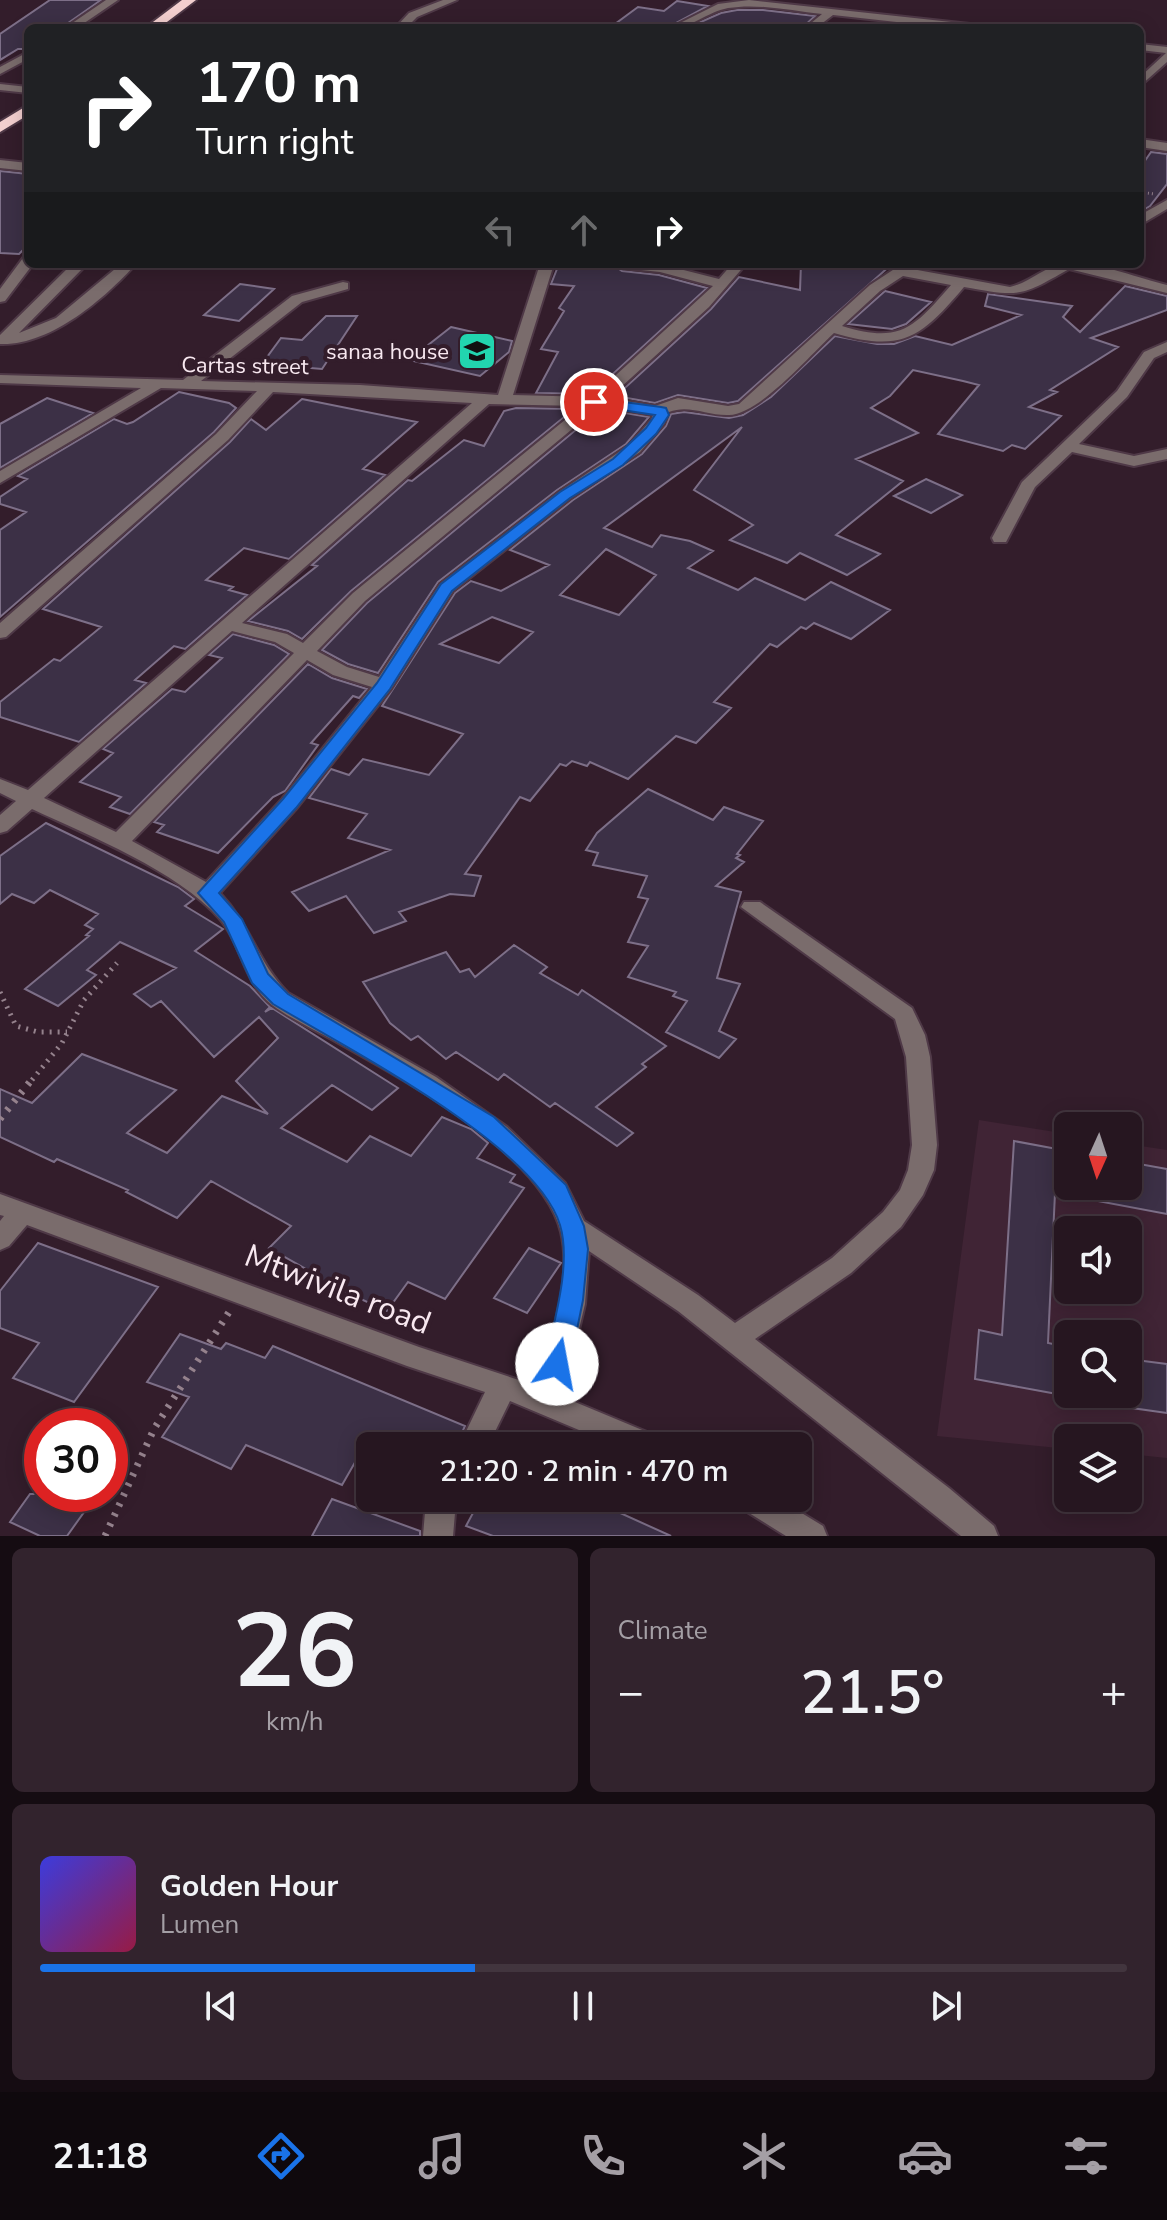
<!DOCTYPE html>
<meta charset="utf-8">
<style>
:root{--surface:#261620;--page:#32232d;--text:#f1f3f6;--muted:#a49fa5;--line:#42353e;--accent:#1a73e8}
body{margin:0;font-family:"Nunito Sans",sans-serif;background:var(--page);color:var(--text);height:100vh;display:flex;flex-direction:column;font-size:30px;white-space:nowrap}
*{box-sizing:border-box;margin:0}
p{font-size:26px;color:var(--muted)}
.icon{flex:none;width:44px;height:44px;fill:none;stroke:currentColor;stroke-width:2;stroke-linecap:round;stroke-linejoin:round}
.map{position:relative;height:1536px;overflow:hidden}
.panel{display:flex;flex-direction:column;gap:12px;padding:12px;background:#150c12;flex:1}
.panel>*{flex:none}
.guide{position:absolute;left:24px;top:24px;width:1120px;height:244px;border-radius:12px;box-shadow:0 4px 20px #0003,0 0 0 2px var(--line);background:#202124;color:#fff;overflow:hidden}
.needle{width:52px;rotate:183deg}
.fabs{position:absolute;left:1054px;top:1112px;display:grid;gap:16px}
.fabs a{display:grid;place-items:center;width:88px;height:88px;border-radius:12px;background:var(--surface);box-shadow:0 4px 20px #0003,0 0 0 2px var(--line);font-size:40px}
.speed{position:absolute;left:24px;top:1408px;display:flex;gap:16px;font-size:40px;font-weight:700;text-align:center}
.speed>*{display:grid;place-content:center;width:104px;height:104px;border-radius:50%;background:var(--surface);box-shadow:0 4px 20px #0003,0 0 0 2px var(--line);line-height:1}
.speed .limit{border:12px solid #d22;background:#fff;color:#111}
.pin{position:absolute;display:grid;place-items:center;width:68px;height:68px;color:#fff;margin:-34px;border:4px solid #fff;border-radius:50%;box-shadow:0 2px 8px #0007}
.me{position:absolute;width:88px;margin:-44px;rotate:12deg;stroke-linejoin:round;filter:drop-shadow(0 0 6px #0008)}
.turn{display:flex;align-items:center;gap:28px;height:168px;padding:0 40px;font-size:36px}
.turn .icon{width:104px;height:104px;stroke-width:2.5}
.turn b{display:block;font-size:56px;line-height:68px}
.lanes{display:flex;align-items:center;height:76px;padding:0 40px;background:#0003;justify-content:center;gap:40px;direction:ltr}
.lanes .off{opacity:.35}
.big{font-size:60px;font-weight:600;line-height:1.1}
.panel .tile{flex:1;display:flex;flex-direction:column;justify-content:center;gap:12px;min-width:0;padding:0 28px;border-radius:12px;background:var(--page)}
.panel .dial{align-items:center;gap:0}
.dial b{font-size:104px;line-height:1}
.song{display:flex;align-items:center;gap:24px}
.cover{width:96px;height:96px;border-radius:12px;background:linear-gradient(135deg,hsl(240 70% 55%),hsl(340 70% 35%))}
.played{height:8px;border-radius:4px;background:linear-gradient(90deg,var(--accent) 40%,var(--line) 40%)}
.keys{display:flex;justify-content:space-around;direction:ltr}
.heat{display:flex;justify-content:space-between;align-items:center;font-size:44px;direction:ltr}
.panel .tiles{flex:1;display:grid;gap:12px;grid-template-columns:1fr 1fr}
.tile:last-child{grid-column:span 2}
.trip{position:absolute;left:356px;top:1432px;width:456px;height:80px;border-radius:12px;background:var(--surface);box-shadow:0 4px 20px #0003,0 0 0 2px var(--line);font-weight:600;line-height:80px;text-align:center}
.menu{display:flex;height:128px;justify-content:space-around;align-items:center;background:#0f090d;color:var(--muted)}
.menu .icon{width:56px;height:56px}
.menu .current{color:var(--accent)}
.menu b{font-size:36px;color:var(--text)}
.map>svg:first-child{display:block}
.built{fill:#402435;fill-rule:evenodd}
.building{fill:#3c3046;stroke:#7d6f88;stroke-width:2;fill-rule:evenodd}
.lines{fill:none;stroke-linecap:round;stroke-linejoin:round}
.minor-casing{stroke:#4f3947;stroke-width:4}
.highway-casing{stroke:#4f3947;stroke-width:4}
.path-far2{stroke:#95828d;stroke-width:3;stroke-dasharray:1 3;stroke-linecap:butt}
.path-far1{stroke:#95828d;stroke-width:5;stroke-dasharray:2 6;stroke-linecap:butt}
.path{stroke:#95828d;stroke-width:7;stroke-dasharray:3 8;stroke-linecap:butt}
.minor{fill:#7a6c6c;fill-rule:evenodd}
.highway{fill:#f3cfcf;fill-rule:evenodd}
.route{fill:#1a73e8;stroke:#114b97;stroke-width:2}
.labels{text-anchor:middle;stroke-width:8;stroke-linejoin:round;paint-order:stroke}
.far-poi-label{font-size:22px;fill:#f8e8f0;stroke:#331d2b;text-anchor:end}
.far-street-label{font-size:22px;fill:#f8e8f0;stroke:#331d2b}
.near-street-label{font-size:32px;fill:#f8e8f0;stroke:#331d2b}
</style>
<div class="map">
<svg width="1167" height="1536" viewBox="0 0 1167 1536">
<rect width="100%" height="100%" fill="#331d2b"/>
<path class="built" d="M979,1120L1068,1134V1186H1128V1144L1167,1150V1458L1128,1454V1438H1068V1449L937,1436ZM1068,1230H1128V1290H1068ZM1068,1334H1128V1394H1068Z"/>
<path class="building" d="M50,0H101L61,28H28V49H18L0,60V34Z
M677,1L708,6L667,28L615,24L638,7L664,11Z
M737,10H763L815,16L802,28H687L721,13Z
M1151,152L1167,154V184L1150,206L1140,212V168Z
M0,171L28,174V245L19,254L0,253Z
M559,264L590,267L591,264H612L622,271L659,275L707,288L591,394L536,393L558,352L541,349L564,311L559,308L574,286L551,284Z
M801,264H892L738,401L728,403L678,395L655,403L616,396L711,309L739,277L800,290Z
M240,284L274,289L239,321L204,315Z
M1125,286L1167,296V310L1091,338L1118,347L1050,390L1057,392L1029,407L1061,416L1025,449L1012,445L1003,451L938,434L979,385L963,381L913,370L890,396L871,408L918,433L856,459L903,481L836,535L880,554L847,575L800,553L787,563L730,540L753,525L694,490L742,427L604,528L652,547L661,535L690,541L713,551L688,568L738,590L755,578L805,600L831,582L890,610L851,639L814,623L806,629L801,627L777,647L770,644L714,702L731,708L696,743L676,736L628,779L590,762L587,766L572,761L566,766L560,764L530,801L520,797L465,874L481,876L474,896L450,894L399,912L406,921L374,933L346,896L309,911L292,892L390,850L348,838L367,814L309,798L331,769L349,775L363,759L429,775L463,734L382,706L455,593L471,581L501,591L549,565L510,550L573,500L642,454L666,426L671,414L684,412L729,418L743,415L771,397L835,336L877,344H894L915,336L952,345L1021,315L985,306L988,294L1072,306L1063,317L1080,332ZM606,549L656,575L619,615L560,595ZM492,617L533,632L499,663L440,644Z
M885,291L931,302L906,324L892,329L848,324Z
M326,316H357L322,369L262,364L281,338L302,340Z
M451,327L512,341L509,352L480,376L409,360Z
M179,392L229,403L236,408L214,432L0,617V530L26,512L0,504V497L27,479L18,476L114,419L127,424L133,422Z
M47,398L93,413L0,468V424Z
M302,399L417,422L363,469L385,475L289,559L244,548L206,580L233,587L229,590L247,595L185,649L174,646L135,680L146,683L79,742L0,717V702L54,659L60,661L101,627L43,609L230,442L251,419L266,430Z
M516,408L574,409L351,591L302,639L288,631L248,621L317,566L312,565L408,480L412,481L464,440L484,446L504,411Z
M601,409L649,417L626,444L557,490L438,582L378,673L348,664L322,650L367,603Z
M926,479L962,495L931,513L894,496Z
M233,634L274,645L289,654L130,814L110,807L121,797L80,782L113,753L103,749L172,689L185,692L222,658L209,655Z
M308,664L332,678L367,689L359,698L353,696L311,743L318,745L285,791L273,797L218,853L157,832L164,825L154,822Z
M648,789L713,820L724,807L763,821L737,854L740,855L736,858L744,862L716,886L741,892L717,978L740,984L719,1031L736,1039L719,1058L666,1032L687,1001L673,996L676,992L628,977L648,946L628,942L648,899L638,897L647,876L593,865L598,853L586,850L597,833Z
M46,823L178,887L194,899L185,906L223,929L195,951L250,986L270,1007L265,1012L272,1008L398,1088L372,1110L332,1085L281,1128L347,1162L370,1136L411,1156L442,1117L471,1129L488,1143L477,1158L515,1175L510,1182L524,1188L445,1299L408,1282L387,1311L310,1276L313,1273L269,1248L291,1226L211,1181L177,1218L126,1192L128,1190L57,1159L54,1162L0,1137V1089L32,1103L82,1054L176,1090L127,1133L167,1153L222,1096L268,1114L236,1081L278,1038L259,1017L214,1057L161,1001L151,1007L134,994L176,968L120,942L87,970L96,975L58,1006L25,989L89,936L86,935L93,929L85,925L98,914L50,890L34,903L12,894L0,904V856Z
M514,945L547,967L540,973L578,995L582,990L666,1046L642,1064L646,1067L596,1107L633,1133L617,1146L555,1103L550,1107L504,1074L498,1080L456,1052L446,1059L418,1036L411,1040L390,1023L363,982L446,952L460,972L469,969L475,977Z
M1014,1141L1068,1151V1196L1055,1193L1048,1343L1068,1347V1396L975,1379L979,1330L1002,1335Z
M1128,1162L1167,1169V1214L1071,1196L1072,1186H1128Z
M38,1243L158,1287L74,1402L13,1378L39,1343L0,1328V1291Z
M529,1248L561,1263L527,1313L494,1298Z
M180,1334L221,1349L226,1343L265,1358L273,1346L465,1426L456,1446H391L369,1438L342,1485L246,1445L231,1469L162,1437L189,1397L147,1382Z
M1128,1359L1167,1364V1413L1132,1408Z
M30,1494H97L67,1536H40L10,1522Z
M481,1498H625L618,1512L671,1536H493L466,1526Z
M332,1499L420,1531V1536H312Z"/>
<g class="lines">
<g class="minor-casing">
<path id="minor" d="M106,0H118L77,28H65Z
M443,0H457L417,17L406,28H395L409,13Z
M749,0L979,25L984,28H951L833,15L816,28H805L822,14C791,11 759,3 728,8C707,12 692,28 670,28L718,4Z
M1140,44L1167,47V62L1140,86V77L1166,53L1140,50Z
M28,52V59L0,74V67Z
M0,84L28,87V93L0,90Z
M1140,139L1167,143V151L1140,147Z
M0,160L28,163V171L0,168Z
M1167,200V209L1140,225V215Z
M28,257V264H33L5,301L0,302V289L23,258Z
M72,264H87L19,333L56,318L121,264H136C104,299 50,346 0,344V335Z
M540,264H554L513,395L592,397L713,286L660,272L622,268L615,264H660L719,279L732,264H746L709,307L609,398L655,406L678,398L728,406L739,404L870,285L902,264H918L912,269L1010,287C1029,283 1044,267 1062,264C1090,259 1138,278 1167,285V293L1069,269C1020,297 1020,297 964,287C921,338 902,353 834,333C810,355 760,414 729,415C708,416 689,404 669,412L664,424L640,452L571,498L453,591L391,689L296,809L220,893C251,926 257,961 288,993L436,1077L507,1127L565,1183L584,1221L698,1295L735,1323L832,1258L883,1212L900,1190L908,1170L912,1145L906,1057L895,1019L741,907L744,902H760L912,1008L925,1035L930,1057L937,1145L934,1170L923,1195L901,1227L851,1273L755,1339L949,1488L994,1526L998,1536H961L678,1311L589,1251L585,1304L563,1397L659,1437L663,1446H617L510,1401L488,1446H459L485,1392L407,1366L27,1225L9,1246L0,1250V1221L4,1216L0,1215V1194L419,1347L537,1386C550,1340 573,1281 561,1232C542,1154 403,1079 335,1041C315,1030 291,1019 272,1005C243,982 242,944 219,918C177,871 90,836 32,809L7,831L0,833V815L16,801L0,793V779L28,790L472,403L273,392L228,440L6,637L0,638V623L216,434L257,391L161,388L0,483V471L141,388L0,383V375L183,380L292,296L343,282L348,283V289L302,302L201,381L360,385L498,395ZM903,276L951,285C914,328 900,344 842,326L880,291ZM489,404L582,406L353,593L303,643L287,634L242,623ZM600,406L653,415L651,420L628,446L559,492L440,584L379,677L347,667L317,651L365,601ZM232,631L275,642L294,653L116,832L44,798ZM307,660L333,675L372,687L282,799L206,882L132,841Z
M1167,342V352L1154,358L1127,397L1079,444L1134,456L1167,449V459L1134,466L1072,452L1035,487L1006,542H994L992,538L1022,482L1117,391L1144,352Z
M432,1498H462L455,1513L453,1536H423L425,1512Z
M736,1498H777L823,1526L827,1536H786L741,1508Z"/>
</g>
<g class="highway-casing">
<path id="highway" d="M182,0H196L159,28H145Z
M28,105V115L0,132V122Z"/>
</g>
<path class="path-far2" d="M1140,192L1154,194"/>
<path class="path-far1" d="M0,992L16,1026L38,1032H67
M32,1080L62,1043L84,1000L117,963"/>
<path class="path" d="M0,1119L33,1078
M105,1536L154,1429L229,1312"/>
<use href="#minor" class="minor"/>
<use href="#highway" class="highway"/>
</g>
<path class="route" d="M594,398L661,407L666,408L669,415L656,434L623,465L570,498L452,591L390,689L296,808L219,893L242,919L268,974L288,994L494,1117L566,1185L584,1226L588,1249L583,1300L570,1364L566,1372L557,1375L548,1372L545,1364C553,1324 572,1265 560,1225C536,1145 346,1048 273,1004L252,983L224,922L198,893L283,799L377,683L441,584L560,492L613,459L646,428L655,415L589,405L587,402Z"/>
<defs>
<g id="university-square" transform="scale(2)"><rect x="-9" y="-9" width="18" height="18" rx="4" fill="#22d5af" stroke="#331d2b"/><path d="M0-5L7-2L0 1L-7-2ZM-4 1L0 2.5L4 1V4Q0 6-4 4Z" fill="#111"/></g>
</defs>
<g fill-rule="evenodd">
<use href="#university-square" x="477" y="351"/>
</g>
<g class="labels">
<g class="far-poi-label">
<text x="449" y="359">sanaa house</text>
</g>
<g class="far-street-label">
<text transform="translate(245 365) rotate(1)" y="8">Cartas street</text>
</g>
<g class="near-street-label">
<text transform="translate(338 1289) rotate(21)" y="11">Mtwivila road</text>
</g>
</g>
</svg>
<div class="fabs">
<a><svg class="needle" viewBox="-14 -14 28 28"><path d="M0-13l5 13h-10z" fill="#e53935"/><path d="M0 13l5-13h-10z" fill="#a49fa5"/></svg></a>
<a><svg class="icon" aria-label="sound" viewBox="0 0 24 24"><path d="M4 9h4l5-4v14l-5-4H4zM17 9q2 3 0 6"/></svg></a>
<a><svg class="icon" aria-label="search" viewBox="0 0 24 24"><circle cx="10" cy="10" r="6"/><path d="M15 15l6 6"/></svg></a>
<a><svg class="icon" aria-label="layers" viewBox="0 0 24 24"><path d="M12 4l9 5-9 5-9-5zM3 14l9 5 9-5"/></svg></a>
</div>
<div class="speed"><div class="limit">30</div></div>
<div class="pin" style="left:594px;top:402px;background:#d93025"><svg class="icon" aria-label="arrive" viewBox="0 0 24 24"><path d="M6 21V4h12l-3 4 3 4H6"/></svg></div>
<svg class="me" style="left:557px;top:1364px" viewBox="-20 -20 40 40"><circle r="19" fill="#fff"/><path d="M0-13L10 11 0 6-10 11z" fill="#1a73e8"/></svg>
<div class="trip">21:20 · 2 min · 470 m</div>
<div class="guide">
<div class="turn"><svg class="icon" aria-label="right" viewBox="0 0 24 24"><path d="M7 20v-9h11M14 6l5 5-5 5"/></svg><div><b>170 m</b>Turn right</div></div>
<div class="lanes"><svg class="icon off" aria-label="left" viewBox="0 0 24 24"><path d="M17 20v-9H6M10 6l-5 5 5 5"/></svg><svg class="icon off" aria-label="ahead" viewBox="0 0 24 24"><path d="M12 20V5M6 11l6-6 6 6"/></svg><svg class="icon" aria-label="right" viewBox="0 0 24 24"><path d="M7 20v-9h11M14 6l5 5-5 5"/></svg></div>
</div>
</div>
<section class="panel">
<div class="tiles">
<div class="tile dial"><b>26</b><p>km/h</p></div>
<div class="tile"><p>Climate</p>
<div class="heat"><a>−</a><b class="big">21.5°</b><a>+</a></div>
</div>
<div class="tile">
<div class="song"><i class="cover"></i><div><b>Golden Hour</b><p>Lumen</p></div></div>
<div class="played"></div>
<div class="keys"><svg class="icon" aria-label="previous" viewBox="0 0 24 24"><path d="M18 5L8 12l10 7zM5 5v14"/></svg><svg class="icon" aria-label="pause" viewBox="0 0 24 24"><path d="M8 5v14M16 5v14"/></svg><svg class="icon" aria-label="next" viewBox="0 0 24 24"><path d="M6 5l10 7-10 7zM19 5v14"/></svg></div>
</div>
</div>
</section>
<nav class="menu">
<b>21:18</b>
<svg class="icon current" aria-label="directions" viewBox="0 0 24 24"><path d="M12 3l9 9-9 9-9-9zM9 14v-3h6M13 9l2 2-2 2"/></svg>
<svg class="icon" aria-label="music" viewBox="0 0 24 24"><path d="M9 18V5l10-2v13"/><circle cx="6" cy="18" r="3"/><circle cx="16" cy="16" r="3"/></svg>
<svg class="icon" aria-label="phone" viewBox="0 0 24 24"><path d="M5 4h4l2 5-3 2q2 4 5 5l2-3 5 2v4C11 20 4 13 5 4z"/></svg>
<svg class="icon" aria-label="climate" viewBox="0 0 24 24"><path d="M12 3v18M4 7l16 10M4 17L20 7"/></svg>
<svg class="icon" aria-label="car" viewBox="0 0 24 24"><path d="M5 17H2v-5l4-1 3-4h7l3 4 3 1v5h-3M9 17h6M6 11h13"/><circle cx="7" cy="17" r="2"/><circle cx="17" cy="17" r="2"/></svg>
<svg class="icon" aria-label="filters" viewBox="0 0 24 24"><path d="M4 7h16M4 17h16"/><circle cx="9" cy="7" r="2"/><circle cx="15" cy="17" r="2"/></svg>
</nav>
